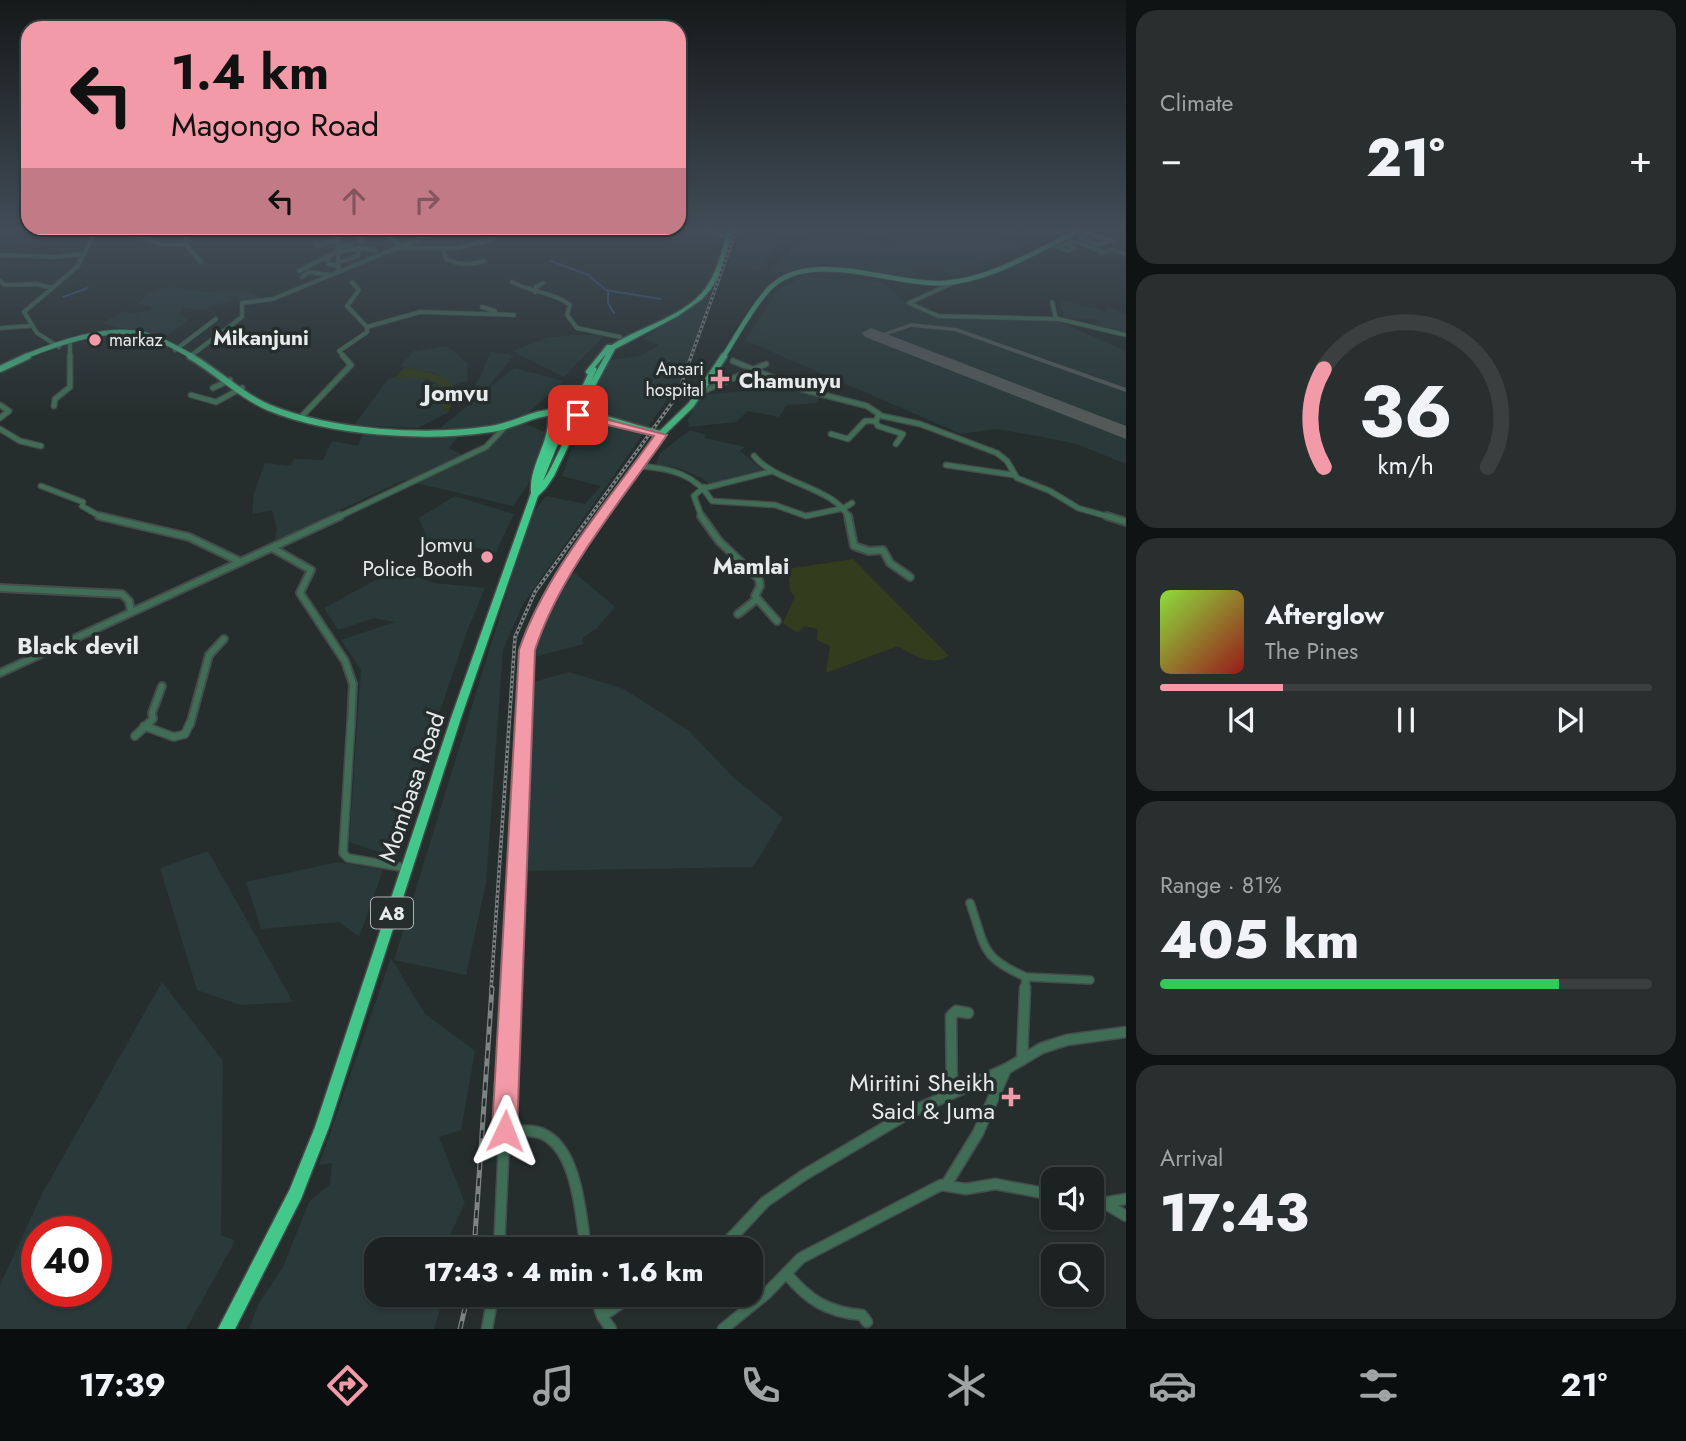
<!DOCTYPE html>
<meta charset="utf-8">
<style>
:root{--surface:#1c2222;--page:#292f2f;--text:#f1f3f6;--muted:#a0a4a5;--line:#3a3f40;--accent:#f39aa8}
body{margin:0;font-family:Jost,sans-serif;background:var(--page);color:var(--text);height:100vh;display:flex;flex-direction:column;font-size:26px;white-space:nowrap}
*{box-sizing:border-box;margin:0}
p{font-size:23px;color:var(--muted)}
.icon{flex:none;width:38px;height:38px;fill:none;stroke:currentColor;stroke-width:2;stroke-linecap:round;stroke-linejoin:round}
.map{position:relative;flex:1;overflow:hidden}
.sheet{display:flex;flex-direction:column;gap:10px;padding:10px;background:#0f1313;width:560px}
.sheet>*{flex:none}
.hud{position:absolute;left:21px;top:21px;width:665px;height:214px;border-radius:21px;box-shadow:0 2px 5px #0004,0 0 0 2px var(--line);background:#f39aa8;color:#111;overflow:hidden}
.fabs{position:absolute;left:1041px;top:1167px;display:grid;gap:14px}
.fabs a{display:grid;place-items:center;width:63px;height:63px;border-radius:14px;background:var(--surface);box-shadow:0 2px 5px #0004,0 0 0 2px var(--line);font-size:35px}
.speed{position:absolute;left:21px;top:1216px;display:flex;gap:14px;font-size:35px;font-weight:700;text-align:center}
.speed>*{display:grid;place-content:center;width:91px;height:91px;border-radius:50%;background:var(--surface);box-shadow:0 2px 5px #0004,0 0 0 2px var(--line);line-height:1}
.speed .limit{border:10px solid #d22;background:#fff;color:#111}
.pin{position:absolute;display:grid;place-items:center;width:60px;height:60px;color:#fff;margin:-30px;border-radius:14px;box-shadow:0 4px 10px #0006}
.me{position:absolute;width:77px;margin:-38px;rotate:2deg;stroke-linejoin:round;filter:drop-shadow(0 0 5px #0008)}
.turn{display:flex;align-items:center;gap:24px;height:147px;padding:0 35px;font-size:32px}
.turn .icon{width:91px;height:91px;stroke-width:2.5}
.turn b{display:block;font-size:49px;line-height:60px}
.lanes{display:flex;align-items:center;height:66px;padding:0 35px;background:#0003;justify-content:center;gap:35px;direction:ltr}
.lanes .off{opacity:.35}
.big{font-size:52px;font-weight:800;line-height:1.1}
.sheet .card{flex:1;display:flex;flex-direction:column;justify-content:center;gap:10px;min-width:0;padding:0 24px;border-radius:21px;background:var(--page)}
.sheet .dial{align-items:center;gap:0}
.dial svg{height:182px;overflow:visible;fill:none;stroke:var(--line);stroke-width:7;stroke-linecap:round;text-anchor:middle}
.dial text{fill:var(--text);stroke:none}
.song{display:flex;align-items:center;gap:21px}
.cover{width:84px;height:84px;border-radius:10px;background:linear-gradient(135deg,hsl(90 70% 55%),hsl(0 70% 35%))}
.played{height:7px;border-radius:4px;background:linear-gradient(90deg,var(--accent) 25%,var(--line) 25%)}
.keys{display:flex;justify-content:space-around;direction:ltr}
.heat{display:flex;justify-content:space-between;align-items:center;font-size:38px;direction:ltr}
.charge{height:10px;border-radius:5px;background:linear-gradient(90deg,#34c759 81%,var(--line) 0)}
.trip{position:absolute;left:364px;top:1237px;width:399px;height:70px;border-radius:21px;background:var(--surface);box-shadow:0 2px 5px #0004,0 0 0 2px var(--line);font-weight:800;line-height:70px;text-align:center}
.tabs{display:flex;height:112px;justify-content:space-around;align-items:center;background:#0b0e0e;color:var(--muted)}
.tabs .icon{width:49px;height:49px}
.tabs .on{color:var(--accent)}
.tabs b{font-size:32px;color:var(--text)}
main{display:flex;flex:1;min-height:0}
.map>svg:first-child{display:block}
.built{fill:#2a3939;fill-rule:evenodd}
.green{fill:#323d1e}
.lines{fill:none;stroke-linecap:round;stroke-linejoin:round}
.stream{stroke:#3e5585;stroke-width:2}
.taxiway{fill:#525958;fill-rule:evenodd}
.runway{fill:#525958;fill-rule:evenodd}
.minor-far4-casing{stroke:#454c4b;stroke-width:5}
.minor-far3-casing{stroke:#454c4b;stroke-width:7}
.minor-far2-casing{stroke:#454c4b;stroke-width:10}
.minor-far1-casing{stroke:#454c4b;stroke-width:10}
.minor-casing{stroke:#454c4b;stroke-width:13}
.major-far1-casing{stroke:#454c4b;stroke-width:6}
.major-casing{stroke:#454c4b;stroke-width:9}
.highway-casing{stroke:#454c4b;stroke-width:3}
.minor-far4{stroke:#3f6d55;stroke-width:3.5}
.minor-far3{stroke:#3f6d55;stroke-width:4.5}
.minor-far2{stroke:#3f6d55;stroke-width:6}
.minor-far1{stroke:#3f6d55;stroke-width:7}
.minor{stroke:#3f6d55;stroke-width:10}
.major-far1{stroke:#44ae7c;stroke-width:4.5}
.major{stroke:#44ae7c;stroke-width:6}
.highway{fill:#43c78b;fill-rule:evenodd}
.rail-far1-casing{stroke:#7e8484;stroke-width:3.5}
.rail-casing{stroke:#7e8484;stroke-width:5}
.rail-far1{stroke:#262e2d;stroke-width:2;stroke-dasharray:2.5;stroke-linecap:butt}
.rail{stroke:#262e2d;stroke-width:2.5;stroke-dasharray:8;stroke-linecap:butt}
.highway-bridge-casing{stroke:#454c4b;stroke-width:10;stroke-linecap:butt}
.highway-bridge{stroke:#43c78b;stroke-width:7}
.route{fill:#f39aa8;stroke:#9e646d;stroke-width:2}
.poi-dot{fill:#f39aa8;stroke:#262e2d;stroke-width:2.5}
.labels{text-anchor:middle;stroke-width:7;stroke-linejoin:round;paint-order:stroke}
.far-poi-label{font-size:18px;fill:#e6ebeb;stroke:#262e2d;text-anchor:start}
.shield{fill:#262e2d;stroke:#acb2b2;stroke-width:2}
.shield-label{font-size:19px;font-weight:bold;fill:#e6ebeb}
.far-quarter-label{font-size:21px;font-weight:bold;fill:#e6ebeb;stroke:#262e2d}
.poi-label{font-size:21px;fill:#e6ebeb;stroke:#262e2d;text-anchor:end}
.far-district-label{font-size:23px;font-weight:bold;fill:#e6ebeb;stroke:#262e2d}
.neighbourhood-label{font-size:23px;font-weight:bold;fill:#e6ebeb;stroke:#262e2d}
.quarter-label{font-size:24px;font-weight:bold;fill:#e6ebeb;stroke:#262e2d}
.near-street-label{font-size:24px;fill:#e6ebeb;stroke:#262e2d}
.near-poi-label{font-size:24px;fill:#e6ebeb;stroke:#262e2d;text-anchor:end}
</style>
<main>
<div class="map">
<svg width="1126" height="1329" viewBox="0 0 1126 1329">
<rect width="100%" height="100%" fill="#262e2d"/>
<path class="built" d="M741,231H786L759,271L730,264Z
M815,231H847L887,248L896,243L872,233L975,231L1022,247L952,276L923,263L914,278L824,264L776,274L769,272L798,242L803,243Z
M805,277L883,282L907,304L935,316L1058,321L1126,351V464L1077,444L1037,436L996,429L961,434L745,340L778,289Z
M169,287L205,292L246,291L262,298L241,302L235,299L202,310L183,308L179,314L188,320L163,339L102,323L125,311L132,314L151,310V307L137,304L149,293Z
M706,296H710L681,380L523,604L503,650L486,883L466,975L394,960L530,517L546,496L585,504L601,486L562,476L600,368L609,360L640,356L659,345L643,339Z
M1060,301L1096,308L1103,313L1108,307L1126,314V334L1095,325L1097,320L1065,317Z
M577,335H605L564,377L512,351L547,338Z
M447,346L467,363L468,380L453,385L434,373L400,366L414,351Z
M491,352L514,355L487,389H474Z
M514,368L564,381L520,420L474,428H440Z
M419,377L444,388L449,412L418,428L354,425L389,378Z
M768,378L819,396L818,403L787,405L779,417L748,411L736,422L689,427L688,419L701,395L758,390Z
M525,424L554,436L541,465L513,506L404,480L274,541L277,530L272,510L252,514L254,493L265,463L291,466L294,459L323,460L332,441L358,446L364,431L462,432L449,448L462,455L485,445L505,429Z
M690,430L706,435L704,438L745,447L740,451L768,474L714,488L702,478L676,467L656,465L660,453Z
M455,496L514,514L496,552L427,538L419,518Z
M396,569L434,583L485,588L466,634L391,856L349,842L361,670L341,640L395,622L374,618L338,630L324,608Z
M570,569L615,607L596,629L582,638L584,644L533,657L540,617Z
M569,672L624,689L689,731L733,777L783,818L753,867L525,871L530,683Z
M208,851L293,1002L240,1005L197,990L160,868Z
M338,862L383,870L359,937L339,922L261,929L246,882Z
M391,958L425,1014L475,1051L461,1130L439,1137L465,1203L451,1233L450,1249L376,1250V1295H444L434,1329H249L259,1303L283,1267L309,1202L330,1184L332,1163L319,1165Z
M162,982L223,1061L221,1235L235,1241L186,1329H0V1285L42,1194ZM37,1232H96V1292H37Z"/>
<path class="green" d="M405,367C424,372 444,372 456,389L449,412L441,406L446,400C444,376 415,377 395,378Z
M853,559L949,656C931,667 913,655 898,646L826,673L830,646L817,640L818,629L804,626L798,633L783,623L795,596L790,591L788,569Z"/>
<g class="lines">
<path class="stream" d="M551,261L588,275L606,290L660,299
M608,291V303L614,313
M63,297L88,288"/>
<path class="taxiway" d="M911,323L957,328L1126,388V392L954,331L911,327L878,338L875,336Z"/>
<path class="runway" d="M871,328L1126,426V439L865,337L862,333Z"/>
<g class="minor-far4-casing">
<path id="minor-far4" d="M124,231L162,245H186L185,231
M331,231L338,242V270
M705,231L728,237
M353,233L363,239L360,241
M388,236L400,245
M337,237L357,231
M1079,238L1088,233L1114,242
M1079,238L1098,245L1111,241
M1070,240L1103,252
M1065,244L1075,248L1068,251L1057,247Z
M1065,244L1073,241
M186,245L201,262
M317,246L337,239
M339,247L351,245
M395,248H459L492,239
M443,249L446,259C459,265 471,266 484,261
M340,251L364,248L375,251
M1101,253L1112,250L1126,254
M0,255L55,257L84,254
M328,257V264L339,266
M340,262L358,256V249
M299,271L340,250
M302,277L309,272L329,275
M0,281L5,285L37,284L52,288
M352,282L359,290L347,306L367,327
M512,282C531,292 555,293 570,305L567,315L577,328L620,337
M955,282L909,303L938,316L1059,319L1126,335
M535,292L536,287L543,283
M1052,302L1056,319
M482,307L495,311
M0,328L29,326
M70,344V357
M59,347L37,333L24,312L77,267L96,231
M175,350L216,319
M189,357L242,317V303L273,299L438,231
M344,357L339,351L367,332V327L420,312L514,315"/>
</g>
<g class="minor-far3-casing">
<path id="minor-far3" d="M733,361L801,389L867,406L882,416L920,424L997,453L1007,461L1017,478L1050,491L1078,508L1113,518
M213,388L230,380
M699,393L766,364
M191,395L216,402L242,388
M0,405L9,411L0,418
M54,406L55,399L70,387V356
M302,416L351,365L343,356
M875,421L878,426L903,434L896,444
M0,429L20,441L41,446
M831,434L848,439L865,421H876L879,414
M754,456C777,484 835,487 849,518
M946,465L1014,475
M639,466C669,468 696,474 712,501L775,505L806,516L844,508L852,503
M41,486L83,502L82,506L103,518
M705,488L773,471
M336,518L486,447L504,428
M600,518L661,434
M702,518L694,496L704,487"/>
</g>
<g class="minor-far2-casing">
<path id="minor-far2" d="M99,516L189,537L241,562
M701,516L719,541L759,579L760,586L755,596L777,621
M848,516L854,546L869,551L883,550L890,563L910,577
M1107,516L1126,522
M274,549L311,570L300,593L345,661L353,684L351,725
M0,588L122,594L129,601L131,611
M738,614L757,599
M0,673L340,516
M147,725L153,719L152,713L162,686
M190,725L209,655L224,639
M524,725C525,701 522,672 527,649C539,601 574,556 601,516"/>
</g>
<g class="minor-far1-casing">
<path id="minor-far1" d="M351,723L343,853L348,858L406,868
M144,726L174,737L185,734L190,723
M135,736L149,723
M970,903C986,948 980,957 1026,977L1025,990
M1026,977L1090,980
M511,990L524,723"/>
</g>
<g class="minor-casing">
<path id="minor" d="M1022,1060L1025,988
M952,1091L951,1016L956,1011L968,1013
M505,1131C517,1131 532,1129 543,1134C578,1150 581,1218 586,1250
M946,1185L978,1133L1006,1069
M1106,1204L1126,1216
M1092,1205L1126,1199
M499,1250L511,988
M720,1250L765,1202L804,1175L909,1113L1006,1069L1042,1048L1067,1040L1126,1032
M786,1273C808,1300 827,1312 862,1315L867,1322
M595,1295L602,1316L611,1329
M602,1316L633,1295
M487,1329L493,1295
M723,1329L766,1294L801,1258L941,1185L966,1189L995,1184L1054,1195"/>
</g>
<g class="major-far1-casing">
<path id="major-far1" d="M24,357C58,343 106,326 143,334C161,338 178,349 193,357
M723,357C737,336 750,310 768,290C808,246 892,286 944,283C991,280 1036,251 1078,231"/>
</g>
<g class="major-casing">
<path id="major" d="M190,356C216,371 243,397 270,408C332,433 425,439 491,429C514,426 534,412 557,412C593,411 627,427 661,434L691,405L724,356
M0,369L28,356"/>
</g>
<g class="highway-casing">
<path id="highway" d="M728,231H733L719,275L711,289L702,299L678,316L615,349L592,392L590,417L574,434L554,476L546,488L538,496L461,718L329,1127L301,1199L235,1329H218L290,1189L315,1127L451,718L531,493C529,464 551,442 548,413L551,411L554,413L556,423L552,442L563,416L566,414L569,416L543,481C558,460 562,434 584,416L586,393L576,411L571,410L588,374L586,373V371L607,345H612C641,326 691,315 709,283C719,267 722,248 728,231ZM606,354L590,383L597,369L595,367Z"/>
</g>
<use href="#minor-far4" class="minor-far4"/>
<use href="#minor-far3" class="minor-far3"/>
<use href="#minor-far2" class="minor-far2"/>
<use href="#minor-far1" class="minor-far1"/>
<use href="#minor" class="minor"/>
<use href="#major-far1" class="major-far1"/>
<use href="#major" class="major"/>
<use href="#highway" class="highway"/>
<g class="rail-far1-casing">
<path id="rail-far1" d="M491,990L515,637L535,592L677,396L736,231"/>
</g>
<g class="rail-casing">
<path id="rail" d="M474,1250L492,988
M460,1329L468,1295"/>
</g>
<use href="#rail-far1" class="rail-far1"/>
<use href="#rail" class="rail"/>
<g class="highway-bridge-casing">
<path id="highway-bridge" d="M566,416L570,409"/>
</g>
<use href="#highway-bridge" class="highway-bridge"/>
</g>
<linearGradient id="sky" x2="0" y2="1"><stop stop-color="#151919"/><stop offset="0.55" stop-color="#414c57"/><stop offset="1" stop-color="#414c57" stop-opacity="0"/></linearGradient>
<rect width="1126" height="417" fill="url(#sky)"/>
<path class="route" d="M578,412L667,435C621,501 560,573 535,650L517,1131L513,1139L505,1143L496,1139L492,1131L519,650C546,571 606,504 654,436L574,417V413Z"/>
<g class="poi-dot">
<circle cx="95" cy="340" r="7"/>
<path d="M716.5 368.5h7v7h7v7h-7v7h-7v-7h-7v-7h7z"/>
<circle cx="487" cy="557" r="7"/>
<path d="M1007.5 1086.5h7v7h7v7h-7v7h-7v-7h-7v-7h7z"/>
</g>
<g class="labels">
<g class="far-poi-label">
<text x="109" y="346">markaz</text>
<text x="704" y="375" text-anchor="end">Ansari<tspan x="704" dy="21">hospital</tspan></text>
</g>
<rect class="shield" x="371" y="897.5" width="42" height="31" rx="5"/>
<g class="shield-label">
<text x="392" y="920">A8</text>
</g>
<g class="far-quarter-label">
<text x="261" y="345">Mikanjuni</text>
<text x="790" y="388">Chamunyu</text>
</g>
<g class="poi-label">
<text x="473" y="552">Jomvu<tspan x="473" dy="24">Police Booth</tspan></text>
</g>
<g class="far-district-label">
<text x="456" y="401">Jomvu</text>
</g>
<g class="neighbourhood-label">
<text x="751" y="574">Mamlai</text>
</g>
<g class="quarter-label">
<text x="78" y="654">Black devil</text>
</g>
<g class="near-street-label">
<text transform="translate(412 787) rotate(-71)" y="8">Mombasa Road</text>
</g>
<g class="near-poi-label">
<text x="995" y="1091">Miritini Sheikh<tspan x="995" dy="28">Said &amp; Juma</tspan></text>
</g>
</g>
</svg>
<div class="fabs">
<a><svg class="icon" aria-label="sound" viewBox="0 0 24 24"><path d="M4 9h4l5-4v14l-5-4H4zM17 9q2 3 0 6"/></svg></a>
<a><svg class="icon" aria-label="search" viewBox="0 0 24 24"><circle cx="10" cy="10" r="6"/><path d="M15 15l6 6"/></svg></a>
</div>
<div class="speed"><div class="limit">40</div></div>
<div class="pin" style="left:578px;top:415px;background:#d93025"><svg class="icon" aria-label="arrive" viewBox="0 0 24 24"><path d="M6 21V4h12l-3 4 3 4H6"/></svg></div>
<svg class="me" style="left:505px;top:1131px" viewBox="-20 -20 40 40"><path d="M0-17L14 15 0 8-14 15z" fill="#f39aa8" stroke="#fff" stroke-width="4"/></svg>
<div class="trip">17:43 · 4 min · 1.6 km</div>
<div class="hud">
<div class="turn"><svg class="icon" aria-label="left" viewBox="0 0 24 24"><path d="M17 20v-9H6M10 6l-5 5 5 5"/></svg><div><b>1.4 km</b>Magongo Road</div></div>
<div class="lanes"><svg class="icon" aria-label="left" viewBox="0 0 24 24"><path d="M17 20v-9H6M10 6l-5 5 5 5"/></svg><svg class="icon off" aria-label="ahead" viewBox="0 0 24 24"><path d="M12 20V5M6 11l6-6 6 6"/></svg><svg class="icon off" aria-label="right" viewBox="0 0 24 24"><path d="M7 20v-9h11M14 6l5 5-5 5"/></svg></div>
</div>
</div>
<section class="sheet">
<div class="card"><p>Climate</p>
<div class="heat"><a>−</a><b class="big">21°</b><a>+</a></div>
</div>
<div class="card dial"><svg viewBox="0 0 100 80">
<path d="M14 69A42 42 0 1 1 86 69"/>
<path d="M14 69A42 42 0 0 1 14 26" stroke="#f39aa8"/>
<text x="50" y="56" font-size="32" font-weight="700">36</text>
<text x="50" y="72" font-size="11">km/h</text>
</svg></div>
<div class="card">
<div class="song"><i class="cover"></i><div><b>Afterglow</b><p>The Pines</p></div></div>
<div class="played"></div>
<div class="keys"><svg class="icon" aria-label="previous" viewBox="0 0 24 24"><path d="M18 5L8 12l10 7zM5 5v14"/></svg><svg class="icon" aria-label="pause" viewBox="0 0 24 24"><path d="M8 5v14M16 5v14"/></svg><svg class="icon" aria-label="next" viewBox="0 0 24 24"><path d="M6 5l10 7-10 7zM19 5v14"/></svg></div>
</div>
<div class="card"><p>Range · 81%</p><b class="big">405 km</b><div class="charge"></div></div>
<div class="card"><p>Arrival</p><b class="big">17:43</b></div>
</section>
</main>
<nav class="tabs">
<b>17:39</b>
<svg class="icon on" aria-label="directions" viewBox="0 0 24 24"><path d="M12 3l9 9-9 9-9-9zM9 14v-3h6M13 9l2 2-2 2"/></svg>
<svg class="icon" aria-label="music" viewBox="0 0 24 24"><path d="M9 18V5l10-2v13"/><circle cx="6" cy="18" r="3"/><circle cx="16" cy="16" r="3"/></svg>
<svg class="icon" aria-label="phone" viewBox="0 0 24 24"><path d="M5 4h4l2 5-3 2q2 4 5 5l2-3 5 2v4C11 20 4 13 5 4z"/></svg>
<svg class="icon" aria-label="climate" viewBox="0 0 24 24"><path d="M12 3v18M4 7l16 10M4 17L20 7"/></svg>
<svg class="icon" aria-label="car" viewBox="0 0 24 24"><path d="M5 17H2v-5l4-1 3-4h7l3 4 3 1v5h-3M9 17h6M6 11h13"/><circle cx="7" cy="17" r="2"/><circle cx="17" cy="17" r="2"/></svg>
<svg class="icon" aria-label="filters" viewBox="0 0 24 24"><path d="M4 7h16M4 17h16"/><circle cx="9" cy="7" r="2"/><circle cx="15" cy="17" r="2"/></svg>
<b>21°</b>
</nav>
